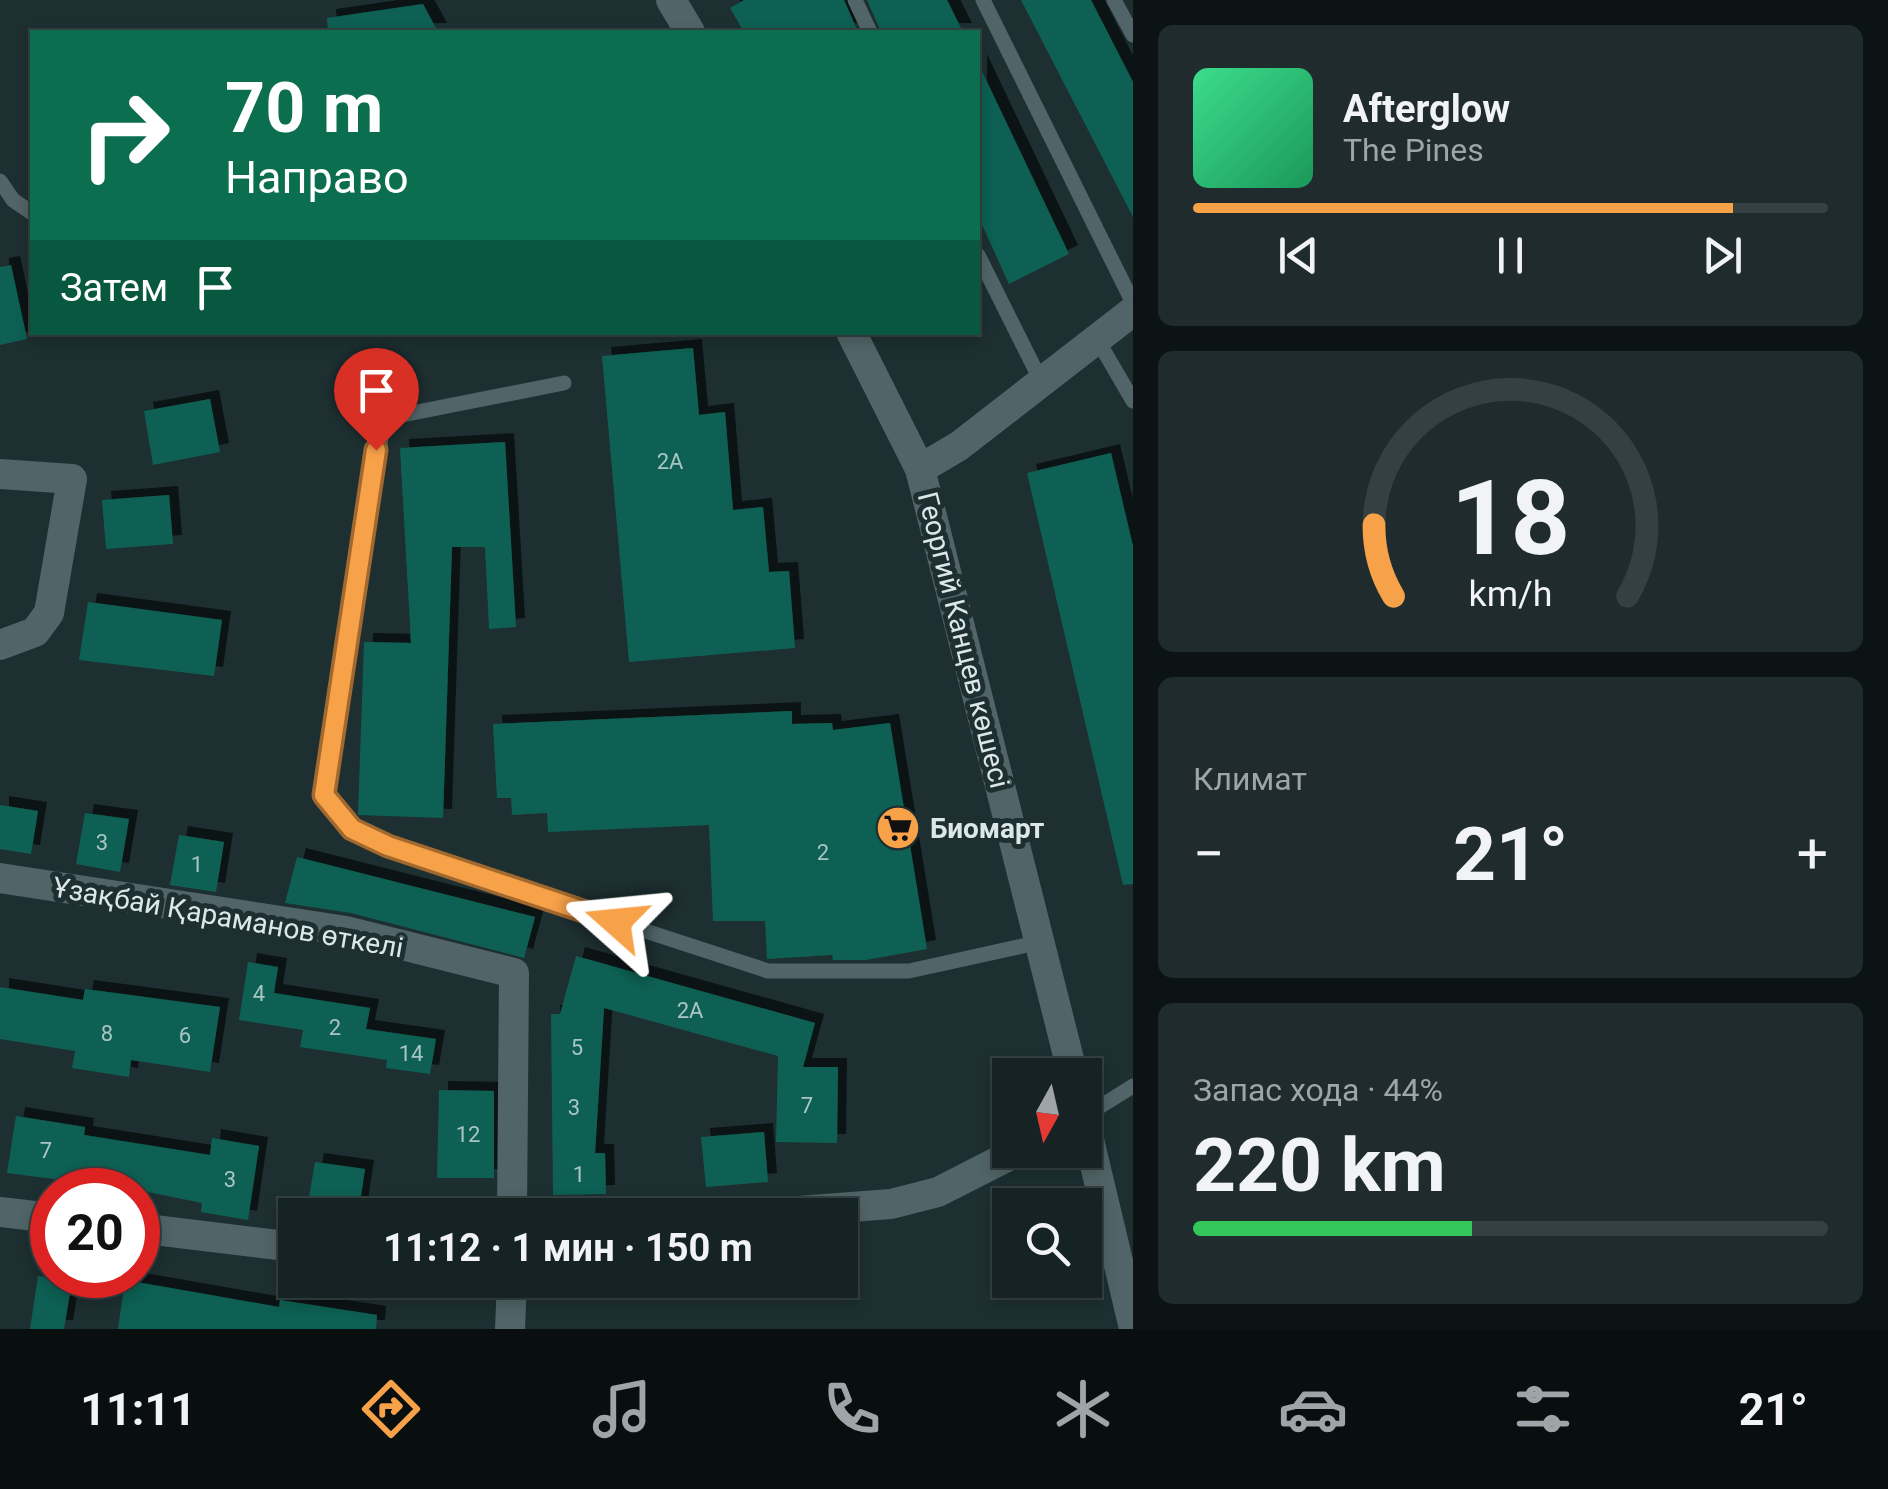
<!DOCTYPE html>
<html lang="ru">
<meta charset="utf-8">
<style>
:root{--surface:#162325;--page:#1f2b2d;--text:#f1f3f6;--muted:#9ea4a7;--line:#354042;--accent:#f7a149}
body{margin:0;font-family:Roboto,sans-serif;background:var(--page);color:var(--text);height:100vh;display:flex;flex-direction:column;font-size:38px;white-space:nowrap}
*{box-sizing:border-box;margin:0}
p{font-size:32px;color:var(--muted)}
.icon{flex:none;width:55px;height:55px;fill:none;stroke:currentColor;stroke-width:2;stroke-linecap:round;stroke-linejoin:round}
.map{position:relative;flex:1;overflow:hidden}
.sheet{display:flex;flex-direction:column;gap:25px;padding:25px;background:#0c1314;width:755px}
.sheet>*{flex:none}
.hud{position:absolute;left:30px;top:30px;width:950px;height:305px;border-radius:0px;box-shadow:0 5px 15px #0003,0 0 0 2px var(--line);background:#0b6e4f;color:#fff;overflow:hidden}
.needle{width:65px;rotate:188deg}
.buttons{position:absolute;left:992px;top:1058px;display:grid;gap:20px}
.buttons a{display:grid;place-items:center;width:110px;height:110px;border-radius:0px;background:var(--surface);box-shadow:0 5px 15px #0003,0 0 0 2px var(--line);font-size:50px}
.speed{position:absolute;left:30px;top:1168px;display:flex;gap:20px;font-size:50px;font-weight:700;text-align:center}
.speed>*{display:grid;place-content:center;width:130px;height:130px;border-radius:50%;background:var(--surface);box-shadow:0 5px 15px #0003,0 0 0 2px var(--line);line-height:1}
.speed .limit{border:15px solid #d22;background:#fff;color:#111}
.pin{position:absolute;display:grid;place-items:center;width:85px;height:85px;color:#fff;margin:-102px -42px;border-radius:50% 50% 50% 0;rotate:-45deg;box-shadow:0 0 10px #0007}
.pin .icon{rotate:45deg}
.me{position:absolute;width:110px;margin:-55px;rotate:288deg;stroke-linejoin:round;filter:drop-shadow(0 0 8px #0008)}
.turn{display:flex;align-items:center;gap:35px;height:210px;padding:0 30px;font-size:45px}
.turn .icon{width:130px;height:130px;stroke-width:2.5}
.turn b{display:block;font-size:70px;line-height:85px}
.then{display:flex;align-items:center;height:95px;padding:0 30px;background:#0003;gap:20px;font-size:38px}
.big{font-size:75px;font-weight:700;line-height:1.1}
.sheet .card{flex:1;display:flex;flex-direction:column;justify-content:center;gap:15px;min-width:0;padding:0 35px;border-radius:15px;background:var(--page)}
.sheet .dial{align-items:center;gap:0}
.dial svg{height:260px;overflow:visible;fill:none;stroke:var(--line);stroke-width:7;stroke-linecap:round;text-anchor:middle}
.dial text{fill:var(--text);stroke:none}
.song{display:flex;align-items:center;gap:30px}
.cover{width:120px;height:120px;border-radius:15px;background:linear-gradient(135deg,hsl(150 70% 55%),hsl(150 70% 35%))}
.played{height:10px;border-radius:5px;background:linear-gradient(90deg,var(--accent) 85%,var(--line) 85%)}
.keys{display:flex;justify-content:space-around;direction:ltr}
.heat{display:flex;justify-content:space-between;align-items:center;font-size:55px;direction:ltr}
.charge{height:15px;border-radius:8px;background:linear-gradient(90deg,#34c759 44%,var(--line) 0)}
.trip{position:absolute;left:278px;top:1198px;width:580px;height:100px;border-radius:0px;background:var(--surface);box-shadow:0 5px 15px #0003,0 0 0 2px var(--line);font-weight:700;line-height:100px;text-align:center}
.tabs{display:flex;height:160px;justify-content:space-around;align-items:center;background:#090e0f;color:var(--muted)}
.tabs .icon{width:70px;height:70px}
.tabs .current{color:var(--accent)}
.tabs b{font-size:45px;color:var(--text)}
main{display:flex;flex:1;min-height:0}
.map>svg:first-child{display:block}
.building{fill:#106052;filter:url(#shadow)}
.lines{fill:none;stroke-linecap:round;stroke-linejoin:round}
.lane{stroke:#516467;stroke-width:15}
.street{stroke:#516467;stroke-width:30}
.secondary{stroke:#516467;stroke-width:30}
.route-casing{stroke:#a1692f;stroke-width:25}
.route{stroke:#f7a149;stroke-width:18}
.labels{text-anchor:middle;stroke-width:10;stroke-linejoin:round;paint-order:stroke}
.number-label{font-size:22px;fill:#a9c5c3}
.street-label{font-size:28px;fill:#dce7e9;stroke:#1d2f31}
.poi-label{font-size:28px;font-weight:bold;fill:#dce7e9;stroke:#1d2f31;text-anchor:start}
</style>
<main>
<div class="map">
<svg width="1133" height="1329" viewBox="0 0 1133 1329">
<defs>
<filter id="shadow"><feDropShadow dx="9" dy="-9" stdDeviation="0" flood-color="#0009"/></filter>
</defs>
<rect width="100%" height="100%" fill="#1d2f31"/>
<path class="building" d="M744,0H844L858,32H744L730,8Z
M867,0H947L963,32H881Z
M1021,0H1091L1133,82V217Z
M423,4L438,32H328L327,18Z
M978,63L1069,254L1009,284L978,216Z
M11,265L27,339L0,345V267Z
M693,348L699,415L725,412L733,510L763,507L769,572L789,571L795,648L629,662L602,356Z
M210,399L220,452L153,465L144,411Z
M505,442L516,627L489,629L485,547H452L443,818L358,815L364,642L411,643L400,448Z
M1111,453L1133,546V884L1123,885L1027,473Z
M169,495L173,544L106,549L102,500Z
M88,602L222,620L214,676L79,660Z
M792,711V724L832,723L833,730L890,723L927,949L866,960H833L832,955L767,959L765,921H713L709,825L548,832L547,813L512,815L511,798H497L493,724Z
M0,805L38,811L31,854L0,849Z
M85,813L129,819L120,872L76,864Z
M179,835L224,842L216,892L170,885Z
M297,857L535,917L524,958L351,913L285,903Z
M576,956L815,1023L803,1067H838L837,1143L776,1142L778,1056L604,1008L595,1153H605L606,1194L553,1195L551,1014H560Z
M248,962L278,967L274,993L370,1008L366,1029L436,1039L430,1074L386,1068L387,1060L300,1047L303,1030L239,1020Z
M0,987L83,1000L85,989L220,1007L210,1072L131,1060L129,1077L72,1068L75,1051L0,1039Z
M439,1090L494,1091V1178H437Z
M16,1116L85,1127L84,1135L210,1155L212,1138L259,1146L248,1220L201,1212L202,1203L138,1190L7,1173Z
M764,1132L768,1182L706,1187L701,1137Z
M315,1162L365,1169L358,1215H306Z
M38,1276L72,1281L64,1329H30Z
M125,1280L279,1307L280,1300L377,1315L376,1329H118Z"/>
<g class="lines">
<path class="lane" d="M855,0L870,32
M983,0L1133,303
M1114,0L1133,35
M0,181L13,200L32,213
M978,255L1042,383
M1097,339L1133,401
M564,383L397,416L382,432L324,795L351,829L388,847L768,971H909L1041,942
M1085,1116L1133,1086"/>
<path class="street" d="M920,469L959,446L1133,311
M0,474L72,479L49,613L35,632L0,645
M0,878L346,931L514,973L512,1215
M0,1212L52,1218
M745,1215L891,1204L938,1192L1020,1150
M138,1228L295,1247
M510,1329L512,1280"/>
<path class="secondary" d="M671,0L690,32
M851,332L920,469L1073,1075
M1085,1123L1133,1324"/>
</g>
<g class="lines">
<g class="route-casing">
<path id="route" d="M376,450L324,795L352,829L388,846L616,922"/>
</g>
<use href="#route" class="route"/>
</g>
<defs>
<g id="supermarket-disc" transform="scale(2.25)"><circle r="9.5" fill="#f7a149" stroke="#1d2f31"/><path d="M-6-5.5h2.5l.6 2H6L4.5 2H-2.5L-4.4-4H-6ZM-1.5 3.2a1.3 1.3 0 1 0 .1 0ZM3 3.2a1.3 1.3 0 1 0 .1 0Z" fill="#111"/></g>
</defs>
<g fill-rule="evenodd">
<use href="#supermarket-disc" x="898" y="828"/>
</g>
<g class="labels">
<g class="number-label">
<text x="670" y="469">2А</text>
<text x="102" y="850">3</text>
<text x="823" y="860">2</text>
<text x="197" y="872">1</text>
<text x="259" y="1001">4</text>
<text x="690" y="1018">2А</text>
<text x="335" y="1035">2</text>
<text x="107" y="1041">8</text>
<text x="185" y="1043">6</text>
<text x="577" y="1055">5</text>
<text x="411" y="1061">14</text>
<text x="807" y="1113">7</text>
<text x="574" y="1115">3</text>
<text x="468" y="1142">12</text>
<text x="46" y="1158">7</text>
<text x="579" y="1182">1</text>
<text x="230" y="1187">3</text>
</g>
<g class="street-label">
<text transform="translate(964 640) rotate(76)" y="10">Георгий Канцев көшесі</text>
<text transform="translate(228 917) rotate(10)" y="10">Ұзақбай Қараманов өткелі</text>
</g>
<g class="poi-label">
<text x="930" y="838">Биомарт</text>
</g>
</g>
</svg>
<div class="buttons">
<a><svg class="needle" viewBox="-14 -14 28 28"><path d="M0-13l5 13h-10z" fill="#e53935"/><path d="M0 13l5-13h-10z" fill="#9ea4a7"/></svg></a>
<a><svg class="icon" aria-label="search" viewBox="0 0 24 24"><circle cx="10" cy="10" r="6"/><path d="M15 15l6 6"/></svg></a>
</div>
<div class="speed"><div class="limit">20</div></div>
<div class="pin" style="left:376px;top:450px;background:#d93025"><svg class="icon" aria-label="arrive" viewBox="0 0 24 24"><path d="M6 21V4h12l-3 4 3 4H6"/></svg></div>
<svg class="me" style="left:616px;top:922px" viewBox="-20 -20 40 40"><path d="M0-17L14 15 0 8-14 15z" fill="#f7a149" stroke="#fff" stroke-width="4"/></svg>
<div class="trip">11:12 · 1 мин · 150 m</div>
<div class="hud">
<div class="turn"><svg class="icon" aria-label="right" viewBox="0 0 24 24"><path d="M7 20v-9h11M14 6l5 5-5 5"/></svg><div><b>70 m</b>Направо</div></div>
<div class="then">Затем<svg class="icon" aria-label="arrive" viewBox="0 0 24 24"><path d="M6 21V4h12l-3 4 3 4H6"/></svg></div>
</div>
</div>
<section class="sheet">
<div class="card">
<div class="song"><i class="cover"></i><div><b>Afterglow</b><p>The Pines</p></div></div>
<div class="played"></div>
<div class="keys"><svg class="icon" aria-label="previous" viewBox="0 0 24 24"><path d="M18 5L8 12l10 7zM5 5v14"/></svg><svg class="icon" aria-label="pause" viewBox="0 0 24 24"><path d="M8 5v14M16 5v14"/></svg><svg class="icon" aria-label="next" viewBox="0 0 24 24"><path d="M6 5l10 7-10 7zM19 5v14"/></svg></div>
</div>
<div class="card dial"><svg viewBox="0 0 100 80">
<path d="M14 69A42 42 0 1 1 86 69"/>
<path d="M14 69A42 42 0 0 1 8 47" stroke="#f7a149"/>
<text x="50" y="56" font-size="32" font-weight="700">18</text>
<text x="50" y="72" font-size="11">km/h</text>
</svg></div>
<div class="card"><p>Климат</p>
<div class="heat"><a>−</a><b class="big">21°</b><a>+</a></div>
</div>
<div class="card"><p>Запас хода · 44%</p><b class="big">220 km</b><div class="charge"></div></div>
</section>
</main>
<nav class="tabs">
<b>11:11</b>
<svg class="icon current" aria-label="directions" viewBox="0 0 24 24"><path d="M12 3l9 9-9 9-9-9zM9 14v-3h6M13 9l2 2-2 2"/></svg>
<svg class="icon" aria-label="music" viewBox="0 0 24 24"><path d="M9 18V5l10-2v13"/><circle cx="6" cy="18" r="3"/><circle cx="16" cy="16" r="3"/></svg>
<svg class="icon" aria-label="phone" viewBox="0 0 24 24"><path d="M5 4h4l2 5-3 2q2 4 5 5l2-3 5 2v4C11 20 4 13 5 4z"/></svg>
<svg class="icon" aria-label="climate" viewBox="0 0 24 24"><path d="M12 3v18M4 7l16 10M4 17L20 7"/></svg>
<svg class="icon" aria-label="car" viewBox="0 0 24 24"><path d="M5 17H2v-5l4-1 3-4h7l3 4 3 1v5h-3M9 17h6M6 11h13"/><circle cx="7" cy="17" r="2"/><circle cx="17" cy="17" r="2"/></svg>
<svg class="icon" aria-label="filters" viewBox="0 0 24 24"><path d="M4 7h16M4 17h16"/><circle cx="9" cy="7" r="2"/><circle cx="15" cy="17" r="2"/></svg>
<b>21°</b>
</nav>
